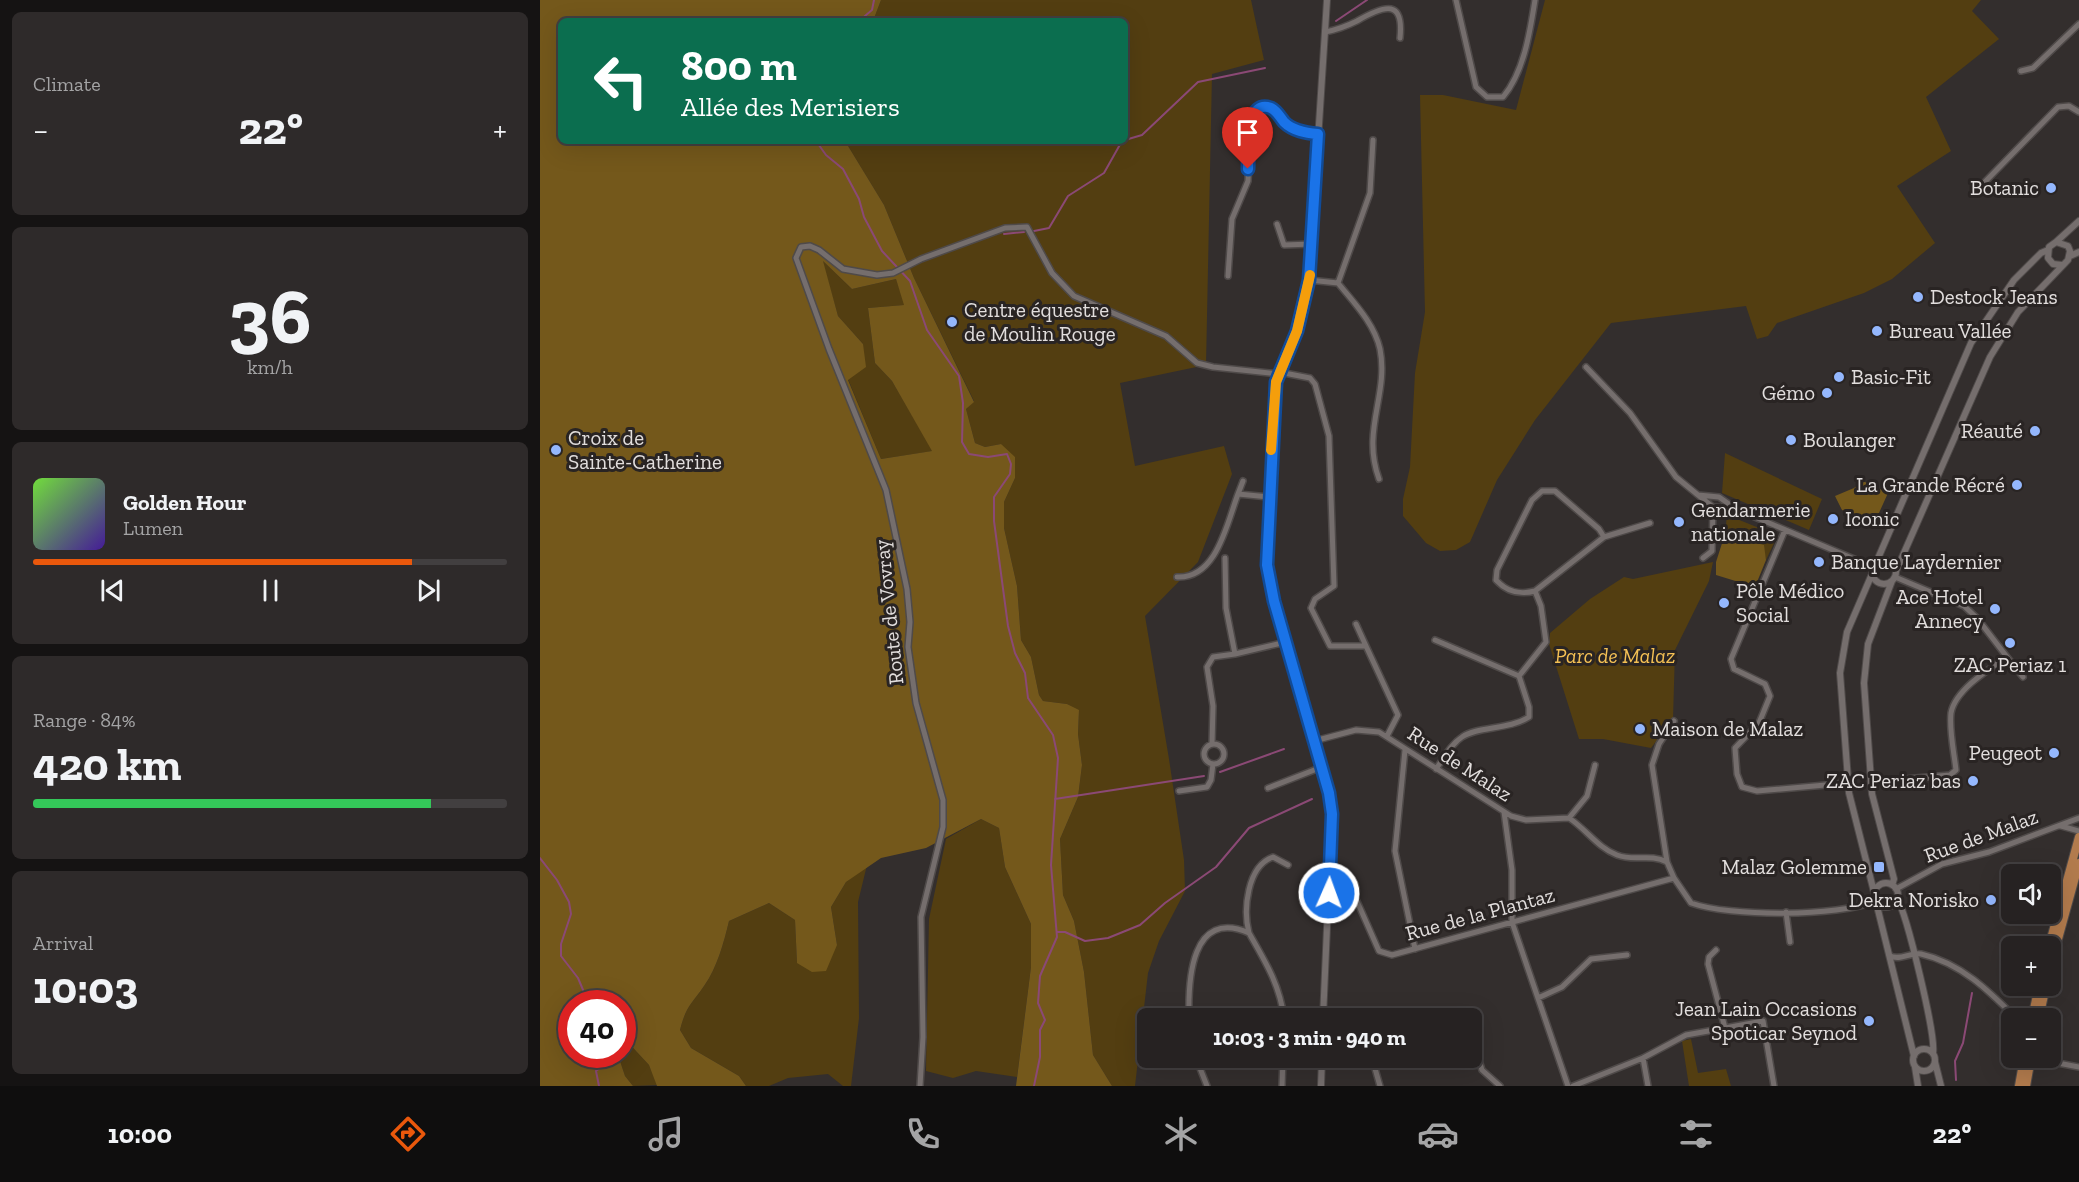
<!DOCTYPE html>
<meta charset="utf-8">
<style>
:root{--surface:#262222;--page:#2e2a2a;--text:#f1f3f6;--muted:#a4a4a5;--line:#423f40;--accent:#ea580c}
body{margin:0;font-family:"Zilla Slab",serif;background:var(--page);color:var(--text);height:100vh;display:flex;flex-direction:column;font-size:22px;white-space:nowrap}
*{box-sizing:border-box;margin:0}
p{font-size:20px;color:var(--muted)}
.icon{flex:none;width:33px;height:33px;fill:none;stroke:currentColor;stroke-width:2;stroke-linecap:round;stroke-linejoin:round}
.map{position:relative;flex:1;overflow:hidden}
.details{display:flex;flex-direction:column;gap:12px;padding:12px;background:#151313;width:540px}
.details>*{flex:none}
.guide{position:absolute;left:18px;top:18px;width:570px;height:126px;border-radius:9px;box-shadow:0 6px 24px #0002,0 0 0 2px var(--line);background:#0b6e4f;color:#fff;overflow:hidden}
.fabs{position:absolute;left:1461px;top:864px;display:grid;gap:12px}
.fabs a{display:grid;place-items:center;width:60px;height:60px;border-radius:9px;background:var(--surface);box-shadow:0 6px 24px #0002,0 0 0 2px var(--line);font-size:30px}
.speed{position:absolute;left:18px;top:990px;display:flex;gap:12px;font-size:30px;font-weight:700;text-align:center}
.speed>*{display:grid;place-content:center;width:78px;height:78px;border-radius:50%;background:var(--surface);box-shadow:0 6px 24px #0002,0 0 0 2px var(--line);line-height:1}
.speed .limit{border:9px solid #d22;background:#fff;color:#111}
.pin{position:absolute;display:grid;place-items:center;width:51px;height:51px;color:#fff;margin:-62px -26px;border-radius:50% 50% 50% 0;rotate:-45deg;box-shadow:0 0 6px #0007}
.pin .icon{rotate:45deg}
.me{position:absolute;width:66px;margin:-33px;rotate:2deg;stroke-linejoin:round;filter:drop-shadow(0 0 4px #0008)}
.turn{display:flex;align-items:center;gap:21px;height:126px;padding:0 24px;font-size:27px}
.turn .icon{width:78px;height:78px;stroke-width:2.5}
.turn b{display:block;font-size:42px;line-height:51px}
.big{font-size:45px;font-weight:700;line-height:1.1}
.details .card{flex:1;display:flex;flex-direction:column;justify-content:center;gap:9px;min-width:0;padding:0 21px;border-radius:9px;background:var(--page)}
.details .dial{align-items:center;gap:0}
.dial b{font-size:78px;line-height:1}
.song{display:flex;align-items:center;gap:18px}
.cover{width:72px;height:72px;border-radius:9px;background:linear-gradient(135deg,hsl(100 70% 55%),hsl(260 70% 35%))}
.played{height:6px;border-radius:3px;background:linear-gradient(90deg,var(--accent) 80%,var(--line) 80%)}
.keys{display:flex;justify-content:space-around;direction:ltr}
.heat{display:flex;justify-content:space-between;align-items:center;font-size:33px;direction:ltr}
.charge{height:9px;border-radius:4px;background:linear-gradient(90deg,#34c759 84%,var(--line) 0)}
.trip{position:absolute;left:597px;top:1008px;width:345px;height:60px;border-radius:9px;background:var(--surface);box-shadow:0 6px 24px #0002,0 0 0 2px var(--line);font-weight:700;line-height:60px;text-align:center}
.tabs{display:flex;height:96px;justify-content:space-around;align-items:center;background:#0f0e0e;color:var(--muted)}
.tabs .icon{width:42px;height:42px}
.tabs .selected{color:var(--accent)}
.tabs b{font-size:27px;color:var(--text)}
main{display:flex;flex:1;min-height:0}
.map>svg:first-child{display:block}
.green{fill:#533e11}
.forest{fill:#74581b;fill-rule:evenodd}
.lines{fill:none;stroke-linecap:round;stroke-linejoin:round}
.stream{stroke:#8b4975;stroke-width:2}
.minor-casing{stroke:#4f4a49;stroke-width:8}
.tertiary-casing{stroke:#4f4a49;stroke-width:8}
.primary-casing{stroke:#4f4a49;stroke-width:10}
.minor{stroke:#756e6d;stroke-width:5}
.tertiary{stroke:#756e6d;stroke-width:6}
.primary{stroke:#b27b4d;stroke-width:8}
.route-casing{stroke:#114b97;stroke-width:15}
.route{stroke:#1a73e8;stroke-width:10}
.slow{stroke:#f59e0b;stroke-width:10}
.poi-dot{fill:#94b7fd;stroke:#292423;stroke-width:2}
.labels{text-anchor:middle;stroke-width:6;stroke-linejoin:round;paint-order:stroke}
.poi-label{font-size:21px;fill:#e2dedd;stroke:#292423;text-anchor:start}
.street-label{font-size:21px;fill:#e2dedd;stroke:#292423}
.park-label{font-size:21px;font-style:italic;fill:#f4c054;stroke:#292423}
</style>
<main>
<section class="details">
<div class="card"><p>Climate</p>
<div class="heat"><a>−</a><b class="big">22°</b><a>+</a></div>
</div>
<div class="card dial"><b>36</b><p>km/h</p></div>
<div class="card">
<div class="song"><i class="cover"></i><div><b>Golden Hour</b><p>Lumen</p></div></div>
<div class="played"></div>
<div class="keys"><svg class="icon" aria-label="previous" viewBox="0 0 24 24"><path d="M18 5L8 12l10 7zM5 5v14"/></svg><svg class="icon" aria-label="pause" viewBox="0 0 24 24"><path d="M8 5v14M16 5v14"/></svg><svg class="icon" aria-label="next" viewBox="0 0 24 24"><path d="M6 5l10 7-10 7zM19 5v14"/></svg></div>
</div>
<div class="card"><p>Range · 84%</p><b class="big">420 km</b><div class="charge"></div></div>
<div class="card"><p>Arrival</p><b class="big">10:03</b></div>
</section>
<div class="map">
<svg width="1539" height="1086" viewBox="0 0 1539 1086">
<rect width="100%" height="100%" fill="#332e2d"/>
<path class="green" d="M341,0H711L724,60L672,74L666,365L580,383L595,466L684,446L692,474L658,562L605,616L629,759L644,860L645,891L619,941L608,973L595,1086H572L553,1055L544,972L534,921L523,895L520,839L538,797L542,765L538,734L539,711L527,704L503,701L499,695L491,657L481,640L477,586L464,528V502L475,478L461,444L445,447L435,443L426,409L434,401L374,278L344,205L305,141H585V21H333Z
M1005,0H1441L1432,11L1459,39L1386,97L1411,151L1357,186L1395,243L1352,279L1324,293L1237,323L1228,336L1217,339L1206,306L1071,323L995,420L957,480L930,542L916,550L900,551L886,543L863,516V499L870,467L875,373L885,312L880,95H903L976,110Z
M282,260L312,289L356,279L365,305L328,308L335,363L352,381L393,451L341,459L308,379L323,344L298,316Z
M1185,453L1282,499L1269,530L1182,493Z
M1187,515L1234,534L1236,539L1226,560L1223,545L1185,534Z
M1173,562L1169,581L1135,650L1133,719L1111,748L1063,739H1039L1009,644L1010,633L1050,599L1084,577L1093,579Z
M441,819L459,828L465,867L491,924V967L477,1077L436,1071L413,1078L386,1071L389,919L406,839Z
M327,865L318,902L319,1018L311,1086H303L288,1074L248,1078L229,1086H206L199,1076L151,1048L140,1030C146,1006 151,1005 164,986C177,968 184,942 189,921L229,903L255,920L257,963L297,945L291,907L306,882Z
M83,1037L109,1065L118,1085L93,1086L85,1076L78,1055L82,1054Z
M1151,1039L1158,1073L1186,1069L1191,1086H1149L1142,1041Z"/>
<path class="forest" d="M0,0H341L333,21H21V141H305L344,205L374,278L434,402L426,409L435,443L445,447L461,444L475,457V478L464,502V528L477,586L481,640L491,657L499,695L503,701L527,704L539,710L538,734L542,765L538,797L520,839L523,895L534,921L544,972L553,1055L572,1086H476L491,967V924L465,867L459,828L441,819L386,848L341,858L306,882L291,907L297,945L286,971L272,972L257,963L255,920L229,903L189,921C184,942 177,968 164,986C151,1005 146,1006 140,1030L151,1048L199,1076L206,1086H117L109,1065L83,1037L82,1004H32V1054L78,1055L85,1076L93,1086H0ZM283,261L312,289L356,279L364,305L328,308L335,363L352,381L392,451L341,459L308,380L326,367L323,344L298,316Z
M1323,481L1348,493L1334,524L1302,510L1295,496L1314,488Z
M1185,534L1224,545L1226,560L1215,587L1176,575V562Z"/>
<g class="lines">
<path class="stream" d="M319,21L332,10L334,0
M796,21L827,0
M585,140L602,135L658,82L725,68
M276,141L286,155L303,169L319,199L324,217L342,251L370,281L387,330L419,376L423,403L422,442L429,454L448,457L467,454L471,464L470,474L454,497V521L468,626L475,653L485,673L488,698L513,735L518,758L511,865L517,937L500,976L498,1003L505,1020L500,1030V1057L494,1086
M494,231L509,228L528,196L564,173L582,141
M464,234L484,232
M680,772L744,749
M515,799L664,776
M0,858L17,880L29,902L31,914L21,944V956L38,978L49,1004
M518,932H525L545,941L568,938L600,925L625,903L676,867L709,828L772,799
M1416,1080L1415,1061L1423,1043L1432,993
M59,1086L56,1071L61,1067L60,1054"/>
<g class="minor-casing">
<path id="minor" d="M916,0L936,87L947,97H963C984,72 990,32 995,0
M785,32C796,30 807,26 817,21C846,4 864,0 860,38
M1481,71L1493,68L1539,24
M1438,189L1518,107L1529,106L1539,112
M737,224L744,245L772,244
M688,276L692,219L708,181L711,116L722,108H731L749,126L778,134
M769,280L798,283C814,303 834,323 840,349C849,395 821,430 839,479
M798,283L830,193L833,140
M1046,367L1090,413L1136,477L1158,495
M739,372L770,378L775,384L789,436L794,586L775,599L771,608L790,646H826L858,715L847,736
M698,494L703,481
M1196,509L1173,507L1158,495L1179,497L1196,509L1333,567
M1245,530L1191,659L1194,669L1225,684L1230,696L1219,723L1195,748L1197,774L1202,787L1217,791L1308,783
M685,558L686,608L695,654L746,642
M1163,558L1172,551L1173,507
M637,577C677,579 687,523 698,494L729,497
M995,591C979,595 967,592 956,580L957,570L992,500L1002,491H1015L1059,529L1064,537
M816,624L826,646
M895,640L979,676
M1467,657L1483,677
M979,676L1006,642L1001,606L995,591L1064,537L1110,523
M1134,721L1119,744L1112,765L1127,862L1134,878L1151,903C1190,917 1298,917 1335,901
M774,741L816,730L839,732L971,816L986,820L1029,818C1046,829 1058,848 1077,855C1095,862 1109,853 1127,862
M672,744L673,706L667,667L673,657L695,654
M664 754a10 10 0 1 1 20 0a10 10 0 1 1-20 0Z
M865,750L855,851L875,949
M896,769C904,758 911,744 922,737C938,726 969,730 989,717V707L979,676
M1331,782L1410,775L1416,770C1414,752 1409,730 1411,713C1415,690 1449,669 1467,657L1437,618L1424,606L1355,577
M728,788L782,767
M639,791L667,787L671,780L673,764
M964,812L972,870V922L1028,1086
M1029,818L1047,796L1055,765
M1521,826L1539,831
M1356,889L1402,864L1449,852L1539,818
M788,893L809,894L816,899L839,951L852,955L1134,878
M1246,912L1250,942
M709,933C703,910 707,866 733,857L748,865
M1350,956C1361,961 1370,952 1381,954C1421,963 1449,991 1476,1018
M998,998L1022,987L1051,959L1087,955
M649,1018C648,980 651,908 709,933C725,961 740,985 744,1018
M1185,1028L1223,1021L1234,1086
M932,1038L942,1070L960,1086
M656,1058L667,1086
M832,1058L840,1086
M1103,1058L1108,1086
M1509,1058L1518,1063L1539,1067
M380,1086L383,1037L381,917L403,827V800L376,703L368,647L370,622L367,589L346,490L289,349L256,258L261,247L270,246L279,250L303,269L337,275L353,273L381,259L465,228L487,227L512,273L534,296L626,336L657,363L673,367L739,374
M742,1086L743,1058
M1033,1086L1103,1058L1146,1035L1185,1028L1168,964L1169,957L1176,950"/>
</g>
<g class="tertiary-casing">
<path id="tertiary" d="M1516,242L1539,221
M1530,256L1539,252
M1332 572a12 12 0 1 1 24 0a12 12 0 1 1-24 0Z
M1336,563L1431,343L1474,280L1501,253L1508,250
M1356,571L1450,357L1478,312L1528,260L1530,251L1528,246L1516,242L1509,247L1508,258L1513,264L1522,265
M1332,574L1307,632L1300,673L1309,793L1334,892
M1352,581L1328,644L1324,683L1332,794L1354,879L1352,885
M1334 895a12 12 0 1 1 24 0a12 12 0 1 1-24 0Z
M1357,898C1367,915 1396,1035 1393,1053
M1339,905L1338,910L1374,1056
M783,1018L792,814L789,793L734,601L727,565L736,382L757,331L769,280L787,0
M1373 1060a11 11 0 1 1 22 0a11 11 0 1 1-22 0Z
M1395,1062L1401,1086
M1375,1067L1378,1086
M781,1086L782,1058"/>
</g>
<g class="primary-casing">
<path id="primary" d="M1509,946L1539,837
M1510,968L1539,863
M1492,1018L1499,986
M1499,1018L1506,986
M1479,1086L1484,1058
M1486,1086L1491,1058"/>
</g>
<use href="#minor" class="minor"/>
<use href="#tertiary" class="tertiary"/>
<use href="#primary" class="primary"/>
</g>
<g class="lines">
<g class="route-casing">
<path id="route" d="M708,169C709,155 703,98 731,108C737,111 740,117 744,122C753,131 766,133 778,134L769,280L757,331L736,382L727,565L734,601L789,793L792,814L789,893"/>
</g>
<use href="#route" class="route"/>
<path class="slow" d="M731,450L736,382L757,331L770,275"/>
</g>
<g class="poi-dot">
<circle cx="1511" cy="188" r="6"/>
<circle cx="1378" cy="297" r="6"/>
<circle cx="412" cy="322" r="6"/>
<circle cx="1337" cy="331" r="6"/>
<circle cx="1299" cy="377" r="6"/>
<circle cx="1287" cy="393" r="6"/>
<circle cx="1495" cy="431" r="6"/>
<circle cx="1251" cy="440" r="6"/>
<circle cx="16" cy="450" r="6"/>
<circle cx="1477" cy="485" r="6"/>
<circle cx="1293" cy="519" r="6"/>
<circle cx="1139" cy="522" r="6"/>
<circle cx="1279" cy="562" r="6"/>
<circle cx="1184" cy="603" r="6"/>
<circle cx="1455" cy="609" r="6"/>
<circle cx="1470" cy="643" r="6"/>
<circle cx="1100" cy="729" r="6"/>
<circle cx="1514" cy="753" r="6"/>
<circle cx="1433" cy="781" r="6"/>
<rect x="1333" y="861" width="12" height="12" rx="3"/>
<circle cx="1451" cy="900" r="6"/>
<circle cx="1329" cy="1021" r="6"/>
</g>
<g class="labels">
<g class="poi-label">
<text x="1499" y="195" text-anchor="end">Botanic</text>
<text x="1390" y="304">Destock Jeans</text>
<text x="424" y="317">Centre équestre<tspan x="424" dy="24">de Moulin Rouge</tspan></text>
<text x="1349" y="338">Bureau Vallée</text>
<text x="1311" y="384">Basic-Fit</text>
<text x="1275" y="400" text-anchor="end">Gémo</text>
<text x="1483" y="438" text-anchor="end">Réauté</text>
<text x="28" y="445">Croix de<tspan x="28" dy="24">Sainte-Catherine</tspan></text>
<text x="1263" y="447">Boulanger</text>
<text x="1465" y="492" text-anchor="end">La Grande Récré</text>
<text x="1151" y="517">Gendarmerie<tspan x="1151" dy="24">nationale</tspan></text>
<text x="1305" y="526">Iconic</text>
<text x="1291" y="569">Banque Laydernier</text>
<text x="1196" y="598">Pôle Médico<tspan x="1196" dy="24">Social</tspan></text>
<text x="1443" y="604" text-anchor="end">Ace Hotel<tspan x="1443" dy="24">Annecy</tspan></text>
<text x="1470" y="672" text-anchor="middle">ZAC Periaz 1</text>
<text x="1112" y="736">Maison de Malaz</text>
<text x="1502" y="760" text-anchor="end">Peugeot</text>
<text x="1421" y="788" text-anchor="end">ZAC Periaz bas</text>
<text x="1327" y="874" text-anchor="end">Malaz Golemme</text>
<text x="1439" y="907" text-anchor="end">Dekra Norisko</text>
<text x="1317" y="1016" text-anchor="end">Jean Lain Occasions<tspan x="1317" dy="24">Spoticar Seynod</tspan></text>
</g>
<g class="street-label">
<text transform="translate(349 612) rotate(-96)" y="7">Route de Vovray</text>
<text transform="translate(920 764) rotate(33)" y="7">Rue de Malaz</text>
<text transform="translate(1441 836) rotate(-20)" y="7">Rue de Malaz</text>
<text transform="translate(940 914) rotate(-15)" y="7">Rue de la Plantaz</text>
</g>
<g class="park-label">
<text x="1075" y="663">Parc de Malaz</text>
</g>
</g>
</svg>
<div class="fabs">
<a><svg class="icon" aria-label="sound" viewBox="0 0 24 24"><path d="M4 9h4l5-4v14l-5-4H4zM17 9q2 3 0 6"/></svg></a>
<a>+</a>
<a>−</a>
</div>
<div class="speed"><div class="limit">40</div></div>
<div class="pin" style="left:708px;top:169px;background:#d93025"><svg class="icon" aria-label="arrive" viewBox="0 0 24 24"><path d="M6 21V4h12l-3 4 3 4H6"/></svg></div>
<svg class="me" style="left:789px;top:893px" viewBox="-20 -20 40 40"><circle r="17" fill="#1a73e8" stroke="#fff" stroke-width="3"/><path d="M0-11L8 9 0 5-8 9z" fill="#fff"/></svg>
<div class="trip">10:03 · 3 min · 940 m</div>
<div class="guide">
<div class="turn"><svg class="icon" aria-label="left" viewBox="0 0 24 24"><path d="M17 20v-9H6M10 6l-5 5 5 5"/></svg><div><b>800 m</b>Allée des Merisiers</div></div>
</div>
</div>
</main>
<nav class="tabs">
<b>10:00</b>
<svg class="icon selected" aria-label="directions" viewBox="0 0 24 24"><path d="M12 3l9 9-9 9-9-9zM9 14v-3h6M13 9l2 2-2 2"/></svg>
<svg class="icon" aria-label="music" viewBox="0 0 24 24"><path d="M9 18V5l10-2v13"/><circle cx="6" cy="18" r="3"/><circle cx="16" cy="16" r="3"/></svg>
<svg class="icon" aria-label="phone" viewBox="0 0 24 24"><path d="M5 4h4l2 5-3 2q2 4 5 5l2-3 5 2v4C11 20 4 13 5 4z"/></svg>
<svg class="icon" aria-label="climate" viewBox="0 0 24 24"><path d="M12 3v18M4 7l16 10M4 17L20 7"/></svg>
<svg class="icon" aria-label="car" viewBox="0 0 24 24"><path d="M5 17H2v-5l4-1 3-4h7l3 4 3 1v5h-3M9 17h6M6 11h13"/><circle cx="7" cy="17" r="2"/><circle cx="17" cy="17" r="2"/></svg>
<svg class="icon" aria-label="filters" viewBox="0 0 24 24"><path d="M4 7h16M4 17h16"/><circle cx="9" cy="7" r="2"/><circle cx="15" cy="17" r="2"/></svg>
<b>22°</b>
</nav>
